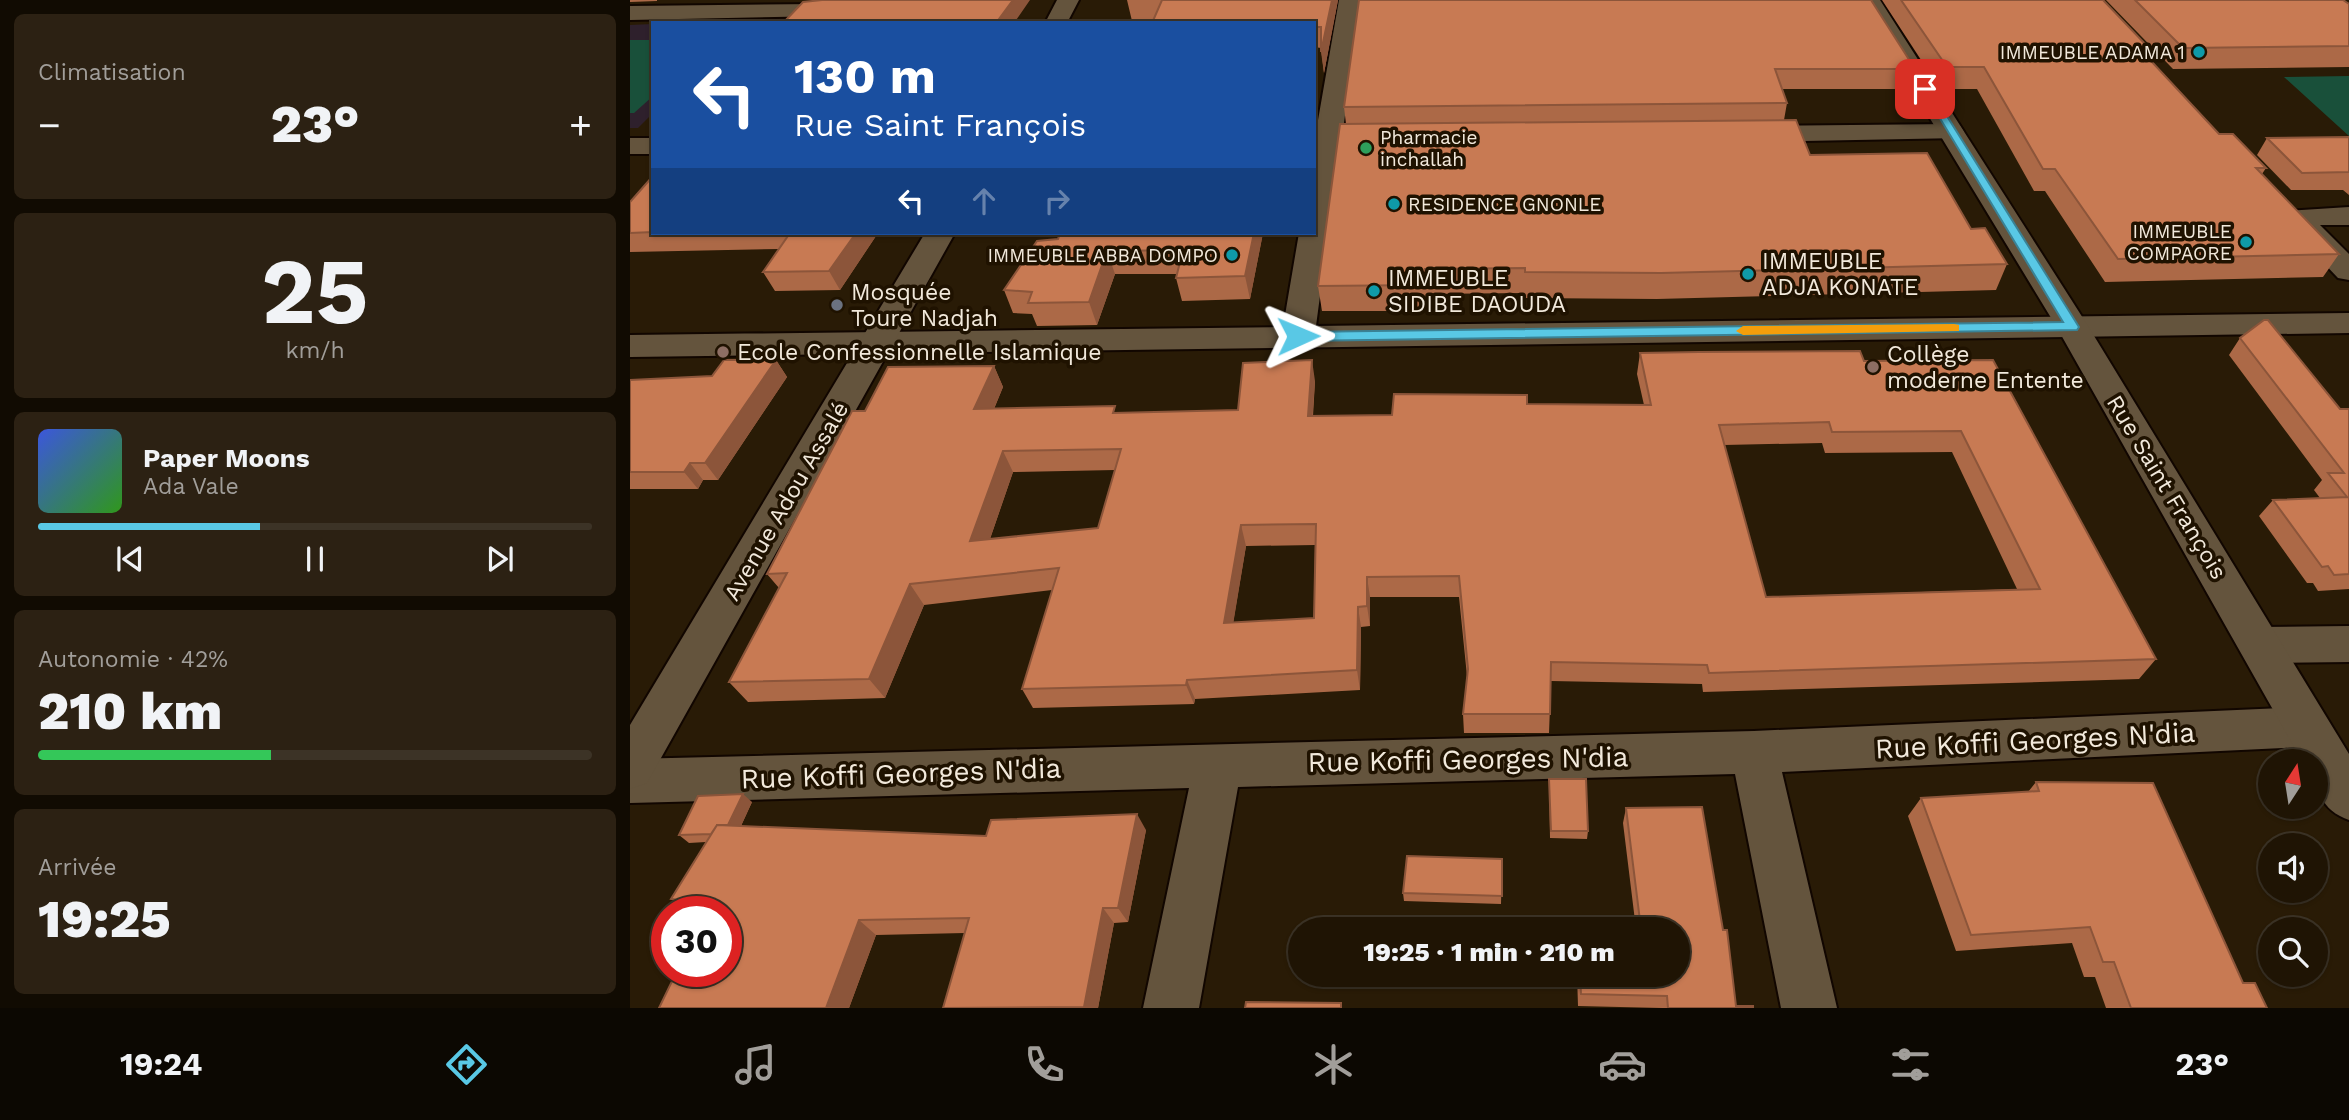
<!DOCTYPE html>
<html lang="fr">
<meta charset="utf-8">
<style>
:root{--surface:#1f1404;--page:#2c2113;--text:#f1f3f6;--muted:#a19e9a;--line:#3c3326;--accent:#59c8e5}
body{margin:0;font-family:"Work Sans",sans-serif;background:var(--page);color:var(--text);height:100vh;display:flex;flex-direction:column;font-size:26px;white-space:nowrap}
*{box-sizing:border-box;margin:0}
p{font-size:23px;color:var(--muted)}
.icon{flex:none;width:38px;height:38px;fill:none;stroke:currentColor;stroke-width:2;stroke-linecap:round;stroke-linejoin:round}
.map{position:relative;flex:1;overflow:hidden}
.panel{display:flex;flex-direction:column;gap:14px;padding:14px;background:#110b02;width:630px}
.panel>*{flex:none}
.hud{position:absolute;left:21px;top:21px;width:665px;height:214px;border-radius:0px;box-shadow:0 2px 5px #0004,0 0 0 2px var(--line);background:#1a4fa0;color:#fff;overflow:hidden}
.needle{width:46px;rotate:12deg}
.tools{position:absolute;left:1628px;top:749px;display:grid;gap:14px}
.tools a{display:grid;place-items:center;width:70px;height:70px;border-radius:50%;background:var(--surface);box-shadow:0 2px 5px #0004,0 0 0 2px var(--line);font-size:35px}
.speed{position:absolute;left:21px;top:896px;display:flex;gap:14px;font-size:35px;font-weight:700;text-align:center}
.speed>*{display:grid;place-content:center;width:91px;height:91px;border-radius:50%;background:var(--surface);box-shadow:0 2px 5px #0004,0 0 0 2px var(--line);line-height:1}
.speed .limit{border:10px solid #d22;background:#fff;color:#111}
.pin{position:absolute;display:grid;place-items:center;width:60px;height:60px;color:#fff;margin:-30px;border-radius:14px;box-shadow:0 4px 10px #0006}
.me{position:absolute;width:77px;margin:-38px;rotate:89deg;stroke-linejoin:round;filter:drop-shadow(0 0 5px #0008)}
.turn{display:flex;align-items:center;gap:24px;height:147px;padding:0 28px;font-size:32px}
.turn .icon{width:91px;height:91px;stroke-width:2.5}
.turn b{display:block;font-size:49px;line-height:60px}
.lanes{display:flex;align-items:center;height:66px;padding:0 28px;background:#0003;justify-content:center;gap:35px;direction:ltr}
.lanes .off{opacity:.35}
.big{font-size:52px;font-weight:800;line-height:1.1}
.panel .widget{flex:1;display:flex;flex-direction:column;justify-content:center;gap:10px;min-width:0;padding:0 24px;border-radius:10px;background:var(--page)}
.panel .dial{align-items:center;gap:0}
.dial b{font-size:91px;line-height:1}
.song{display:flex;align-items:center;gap:21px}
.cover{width:84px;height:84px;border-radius:10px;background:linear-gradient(135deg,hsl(230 70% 55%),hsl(110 70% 35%))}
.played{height:7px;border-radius:4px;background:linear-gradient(90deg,var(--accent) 40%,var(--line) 40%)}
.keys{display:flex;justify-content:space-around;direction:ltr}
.heat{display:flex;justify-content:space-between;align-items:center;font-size:38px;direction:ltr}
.charge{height:10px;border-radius:5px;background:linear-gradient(90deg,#34c759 42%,var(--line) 0)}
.trip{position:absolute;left:658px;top:917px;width:402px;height:70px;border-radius:35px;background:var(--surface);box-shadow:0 2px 5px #0004,0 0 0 2px var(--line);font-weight:800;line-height:70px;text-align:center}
.menu{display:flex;height:112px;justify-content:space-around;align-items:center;background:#0c0802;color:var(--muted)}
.menu .icon{width:49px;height:49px}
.menu .selected{color:var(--accent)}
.menu b{font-size:32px;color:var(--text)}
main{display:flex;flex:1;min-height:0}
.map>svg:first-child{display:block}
.education{fill:#2e202c}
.green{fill:#19503a}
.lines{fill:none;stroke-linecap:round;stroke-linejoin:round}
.street-casing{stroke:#110600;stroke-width:4}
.secondary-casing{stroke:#110600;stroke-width:4}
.street{fill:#64543d;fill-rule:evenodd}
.secondary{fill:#64543d;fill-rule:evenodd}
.wall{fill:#ac6947;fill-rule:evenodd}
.shaded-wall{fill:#8c553a}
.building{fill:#c87a53;stroke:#8c553a;stroke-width:2;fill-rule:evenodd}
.route{fill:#59c8e5;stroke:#3a8295;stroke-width:2}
.slow{fill:#f59e0b}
.culture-dot{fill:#0f9aa8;stroke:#1f1200;stroke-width:2.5}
.leisure-dot{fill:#2e9e5b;stroke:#1f1200;stroke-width:2.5}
.worship-dot{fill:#6b7280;stroke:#1f1200;stroke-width:2.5}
.education-dot{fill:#8d6e63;stroke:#1f1200;stroke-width:2.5}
.labels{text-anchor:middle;stroke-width:7;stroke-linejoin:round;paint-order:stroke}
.far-poi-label{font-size:19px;fill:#f2e9db;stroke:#1f1200;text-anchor:end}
.poi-label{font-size:23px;fill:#f2e9db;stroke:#1f1200;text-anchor:start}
.street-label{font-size:23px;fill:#f2e9db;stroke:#1f1200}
.near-street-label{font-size:28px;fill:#f2e9db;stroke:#1f1200}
</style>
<main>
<section class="panel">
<div class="widget"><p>Climatisation</p>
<div class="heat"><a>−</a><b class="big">23°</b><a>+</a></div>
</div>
<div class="widget dial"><b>25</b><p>km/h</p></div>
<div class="widget">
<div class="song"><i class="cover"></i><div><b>Paper Moons</b><p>Ada Vale</p></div></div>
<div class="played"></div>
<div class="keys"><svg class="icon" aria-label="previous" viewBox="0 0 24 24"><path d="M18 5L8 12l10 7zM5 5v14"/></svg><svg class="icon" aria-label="pause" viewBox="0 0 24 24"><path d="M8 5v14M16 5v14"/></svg><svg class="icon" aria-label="next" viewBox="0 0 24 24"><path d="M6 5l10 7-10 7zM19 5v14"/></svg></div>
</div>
<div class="widget"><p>Autonomie · 42%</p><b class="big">210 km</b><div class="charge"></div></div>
<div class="widget"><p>Arrivée</p><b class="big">19:25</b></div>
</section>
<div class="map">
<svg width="1719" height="1008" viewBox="0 0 1719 1008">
<rect width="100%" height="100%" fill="#291b06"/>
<path class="education" d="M23,24V113L8,128H0V25Z"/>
<path class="green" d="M0,40H23V96L4,113H0Z
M1719,76V136L1654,77Z"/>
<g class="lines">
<g class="street-casing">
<path id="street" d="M709,0H781L792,7L781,14H729L713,130L768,131L772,137L768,143L710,146L686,326L1719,313V333L0,357V335L653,327L669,233H684V143Z
M189,4L197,6L200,11L197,16L0,20V6Z
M1321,124L1330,126L1334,132L1330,138L1121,142L1112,140L1108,134L1112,128L1121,126Z
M0,138H23V154H0Z
M1719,207V225H1690L1719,254V280L1708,278L1650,217L1655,211Z
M1719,626V662L1630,663L1615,658L1608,645L1615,632L1630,627Z
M1676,707L1692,713L1699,727L1692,741L1676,747L1152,772L1207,1008H1151L1105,774L608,787L569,1008H513L559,788L0,803V759L1124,731Z"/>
</g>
<g class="secondary-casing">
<path id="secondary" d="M427,0H449L437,23H415Z
M1228,0H1250L1458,326L1719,754V820C1691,810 1685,790 1685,761H1672L1426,326Z
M295,233H325L17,783L0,789V725Z"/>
</g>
<use href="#street" class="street"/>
<use href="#secondary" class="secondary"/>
</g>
<path class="wall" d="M0,0H27V1L0,2Z
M497,0H708L694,73L691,48L684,47V23L502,21Z
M729,0L1285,69L1279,89H1152L1157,103L1154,120L1180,155L1341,229L1377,264L1366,290L1027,299L895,298L894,293L796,294L797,311H692L688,286L716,124L714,107Z
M1252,0H1473L1519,48L1516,55L1589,134L1636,168L1632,174L1709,254L1693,277L1475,282L1415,191H1404L1347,89H1310Z
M1476,0H1713L1719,4V67L1543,69Z
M1719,137V195L1713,190H1661L1627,155L1637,138Z
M0,202L23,233H248L210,290L145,291L133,272L149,249L0,252Z
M633,233L620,299L552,301L546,278L547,274H485L467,325L407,326L402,314L383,313L374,290L428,239Z
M1610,338L1710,409H1719V589L1688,591L1683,583H1677L1629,516L1643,500L1690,498L1684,490L1692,480L1599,355Z
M1010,353L1234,361L1363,360L1526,659L1509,679L1073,692L1072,684L921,681L919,733H834L833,714L837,676L829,597H740V626L731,627L730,690L565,699L564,704L403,708L392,689L422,590L294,605L255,698L118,702L99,682L149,588L137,574L235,411L364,366L373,387L364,409L487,413L608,410L685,381L683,416L762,415L897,404L1014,405L1007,374ZM1192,443L1195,453L1322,452L1387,589L1136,597L1094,445ZM485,470L468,528L360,539L383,472ZM685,545L684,618L603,623L616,546Z
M146,360L157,377L88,480H73L68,489H0V380L82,376Z
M919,779L958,831L957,839L920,838Z
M1406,782L1613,983L1637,1008H1476L1465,977H1454L1442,943L1326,951L1278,816L1291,798L1398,792Z
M122,802L111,826L356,836L516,830L498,922L484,923L468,1008H313L335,933L246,935L219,1008H29L96,912H61L41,899L76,842L59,843L49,835Z
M996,808L1106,1006L1123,1008H1032L948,1006L947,975H1048L1006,929L993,823Z
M872,859L871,904L774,901L773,893Z"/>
<path class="shaded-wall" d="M383,0H400L384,23H366Z
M702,0H708L694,73L691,52Z
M226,233H248L210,290L199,271Z
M624,233H633L620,299L615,276Z
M477,251L485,274L467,325L459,302Z
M146,360L157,377L88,480L75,463Z
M682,360L685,381L681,437L678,416Z
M364,366L373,387L355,430L344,409Z
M373,451L383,472L352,562L340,541Z
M60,463L73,480L68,489L54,472Z
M611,525L616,546L600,643L594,623Z
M737,577L740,597V626L737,606Z
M280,584L294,605L255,698L239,679Z
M728,607L731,627L730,690L727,670Z
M557,680L565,699L564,704L556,685Z
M113,794L122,802L104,841L95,833Z
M507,814L516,830L498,922L488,908Z
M473,908L484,923L468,1008H455L454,1007Z
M229,920L246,935L219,1008H196Z"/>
<path class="building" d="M192,0H383L366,23H153L173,2Z
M532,0H702L691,52V27H684V23H522Z
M729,0H1241L1285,69H1145L1157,103L714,107Z
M1271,0H1473L1519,48L1508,47L1589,134H1603L1636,168H1626L1709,254L1488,259L1425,169H1413L1354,67H1317Z
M1505,0H1713L1719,4V46L1553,48Z
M1166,120L1180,155L1297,153L1341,229L1355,228L1377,264L1031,273L895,272V268L795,269L796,285L688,286L710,124Z
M1719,137V172L1672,173L1637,138Z
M23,176V232L0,233V202Z
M160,233H226L199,271L133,272Z
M430,233H624L615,276L546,278L553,250L477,251L459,302L398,303L402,292L374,290L407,241L428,239Z
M1634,320H1638L1710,409H1719V574L1704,575L1698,566L1692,567L1643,500L1717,497L1698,473H1714L1610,338Z
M1230,351L1234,361L1363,360L1526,659L1079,673L1077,665L921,662L920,714H833L838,669L829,576L737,577V606L728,607L727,670L557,680L556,685L392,689L429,568L280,584L239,679L99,682L157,573L137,574L222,411H235L258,367L364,366L344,409L485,406L483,413L608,410L613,363L682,360L678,416L762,415L764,394L897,395V404L1021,405L1010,353L1069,352ZM1199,422L1202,432L1331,431L1410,589L1136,597L1089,425ZM491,449L468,528L340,541L373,451ZM686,524L684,618L594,623L611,525Z
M94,360H146L75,463H60L54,472H0V380L82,376Z
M919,779H956L958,831H921Z
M1406,782L1523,783L1613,983H1625L1637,1008H1501L1484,962H1473L1460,927L1341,935L1291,798L1409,791Z
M113,794L98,825H87L81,834L49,835L68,796Z
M1072,807L1093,930H1097L1106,1006H1123V1008H1038L1037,996L951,994L950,975H1048V929H949L948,927L1011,929L996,808Z
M507,814L488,908H473L454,1007L313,1008L339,918L229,920L196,1008H29L47,971H96V912H76L80,903L41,899L87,825L356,836L361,820Z
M777,856L872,859V896L773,893Z
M616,1002L711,1003V1008H615Z"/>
<path class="route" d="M1291,87L1300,89L1449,327L1447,330L668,341L661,336L668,332L1433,322Z"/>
<path class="slow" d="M1324,324L1329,325V331L1113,335L1106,331L1113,326Z"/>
<g class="culture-dot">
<circle cx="1569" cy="52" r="7"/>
<circle cx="764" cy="204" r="7"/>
<circle cx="1616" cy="242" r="7"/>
<circle cx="602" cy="255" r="7"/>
<circle cx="1118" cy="274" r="7"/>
<circle cx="744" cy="291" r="7"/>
</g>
<circle class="leisure-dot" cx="736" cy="148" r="7"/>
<circle class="worship-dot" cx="207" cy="305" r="7"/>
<g class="education-dot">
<circle cx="93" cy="352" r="7"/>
<circle cx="1243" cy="367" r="7"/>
</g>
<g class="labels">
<g class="far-poi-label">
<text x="1555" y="59">IMMEUBLE ADAMA 1</text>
<text x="750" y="144" text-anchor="start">Pharmacie<tspan x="750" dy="22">inchallah</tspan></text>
<text x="778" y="211" text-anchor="start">RESIDENCE GNONLE</text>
<text x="1602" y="238">IMMEUBLE<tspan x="1602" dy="22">COMPAORE</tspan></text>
<text x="588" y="262">IMMEUBLE ABBA DOMPO</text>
</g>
<g class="poi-label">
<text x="1132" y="269">IMMEUBLE<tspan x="1132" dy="26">ADJA KONATE</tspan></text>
<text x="758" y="286">IMMEUBLE<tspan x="758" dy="26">SIDIBE DAOUDA</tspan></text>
<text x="221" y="300">Mosquée<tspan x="221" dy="26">Toure Nadjah</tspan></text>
<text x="107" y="360">Ecole Confessionnelle Islamique</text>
<text x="1257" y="362">Collège<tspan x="1257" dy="26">moderne Entente</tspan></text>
</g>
<g class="street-label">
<text transform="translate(1537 487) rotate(59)" y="8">Rue Saint François</text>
<text transform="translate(156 501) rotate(-60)" y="8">Avenue Adou Assalé</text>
</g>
<g class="near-street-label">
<text transform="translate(1405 740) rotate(-3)" y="10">Rue Koffi Georges N'dia</text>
<text transform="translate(838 759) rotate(-1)" y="10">Rue Koffi Georges N'dia</text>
<text transform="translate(271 773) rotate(-2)" y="10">Rue Koffi Georges N'dia</text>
</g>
</g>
</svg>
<div class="tools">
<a><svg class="needle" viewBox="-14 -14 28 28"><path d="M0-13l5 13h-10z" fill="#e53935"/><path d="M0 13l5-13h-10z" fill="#a19e9a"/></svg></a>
<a><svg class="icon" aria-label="sound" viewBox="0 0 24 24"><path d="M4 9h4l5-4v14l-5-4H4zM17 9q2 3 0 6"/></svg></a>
<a><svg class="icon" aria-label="search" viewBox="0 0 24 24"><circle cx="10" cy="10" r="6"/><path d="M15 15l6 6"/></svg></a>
</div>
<div class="speed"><div class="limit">30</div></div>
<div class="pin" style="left:1295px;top:89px;background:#d93025"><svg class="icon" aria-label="arrive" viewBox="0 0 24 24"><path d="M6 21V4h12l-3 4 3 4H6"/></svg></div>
<svg class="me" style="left:668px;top:336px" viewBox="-20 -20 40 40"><path d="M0-17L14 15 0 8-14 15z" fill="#59c8e5" stroke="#fff" stroke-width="4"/></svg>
<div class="trip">19:25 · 1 min · 210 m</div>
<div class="hud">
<div class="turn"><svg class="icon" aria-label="left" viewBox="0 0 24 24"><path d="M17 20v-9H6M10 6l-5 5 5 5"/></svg><div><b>130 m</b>Rue Saint François</div></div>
<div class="lanes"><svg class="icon" aria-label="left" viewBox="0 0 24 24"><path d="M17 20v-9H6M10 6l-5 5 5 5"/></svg><svg class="icon off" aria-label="ahead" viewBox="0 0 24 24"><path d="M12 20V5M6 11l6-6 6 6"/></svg><svg class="icon off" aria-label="right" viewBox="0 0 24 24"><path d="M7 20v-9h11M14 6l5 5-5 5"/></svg></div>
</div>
</div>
</main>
<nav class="menu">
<b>19:24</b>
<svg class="icon selected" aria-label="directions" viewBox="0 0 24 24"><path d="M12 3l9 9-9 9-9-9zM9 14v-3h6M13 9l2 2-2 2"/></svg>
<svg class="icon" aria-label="music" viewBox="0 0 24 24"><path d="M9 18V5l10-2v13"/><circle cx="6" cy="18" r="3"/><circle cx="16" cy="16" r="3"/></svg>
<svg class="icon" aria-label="phone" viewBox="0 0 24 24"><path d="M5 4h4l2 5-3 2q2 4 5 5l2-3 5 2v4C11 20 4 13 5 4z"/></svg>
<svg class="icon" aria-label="climate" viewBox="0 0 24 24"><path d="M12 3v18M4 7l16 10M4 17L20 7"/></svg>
<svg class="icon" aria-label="car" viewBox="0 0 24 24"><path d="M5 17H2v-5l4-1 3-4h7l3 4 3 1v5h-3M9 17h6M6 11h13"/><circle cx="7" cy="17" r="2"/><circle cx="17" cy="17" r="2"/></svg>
<svg class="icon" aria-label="filters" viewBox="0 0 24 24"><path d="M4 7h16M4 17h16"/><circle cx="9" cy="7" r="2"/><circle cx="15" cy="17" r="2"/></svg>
<b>23°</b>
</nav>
